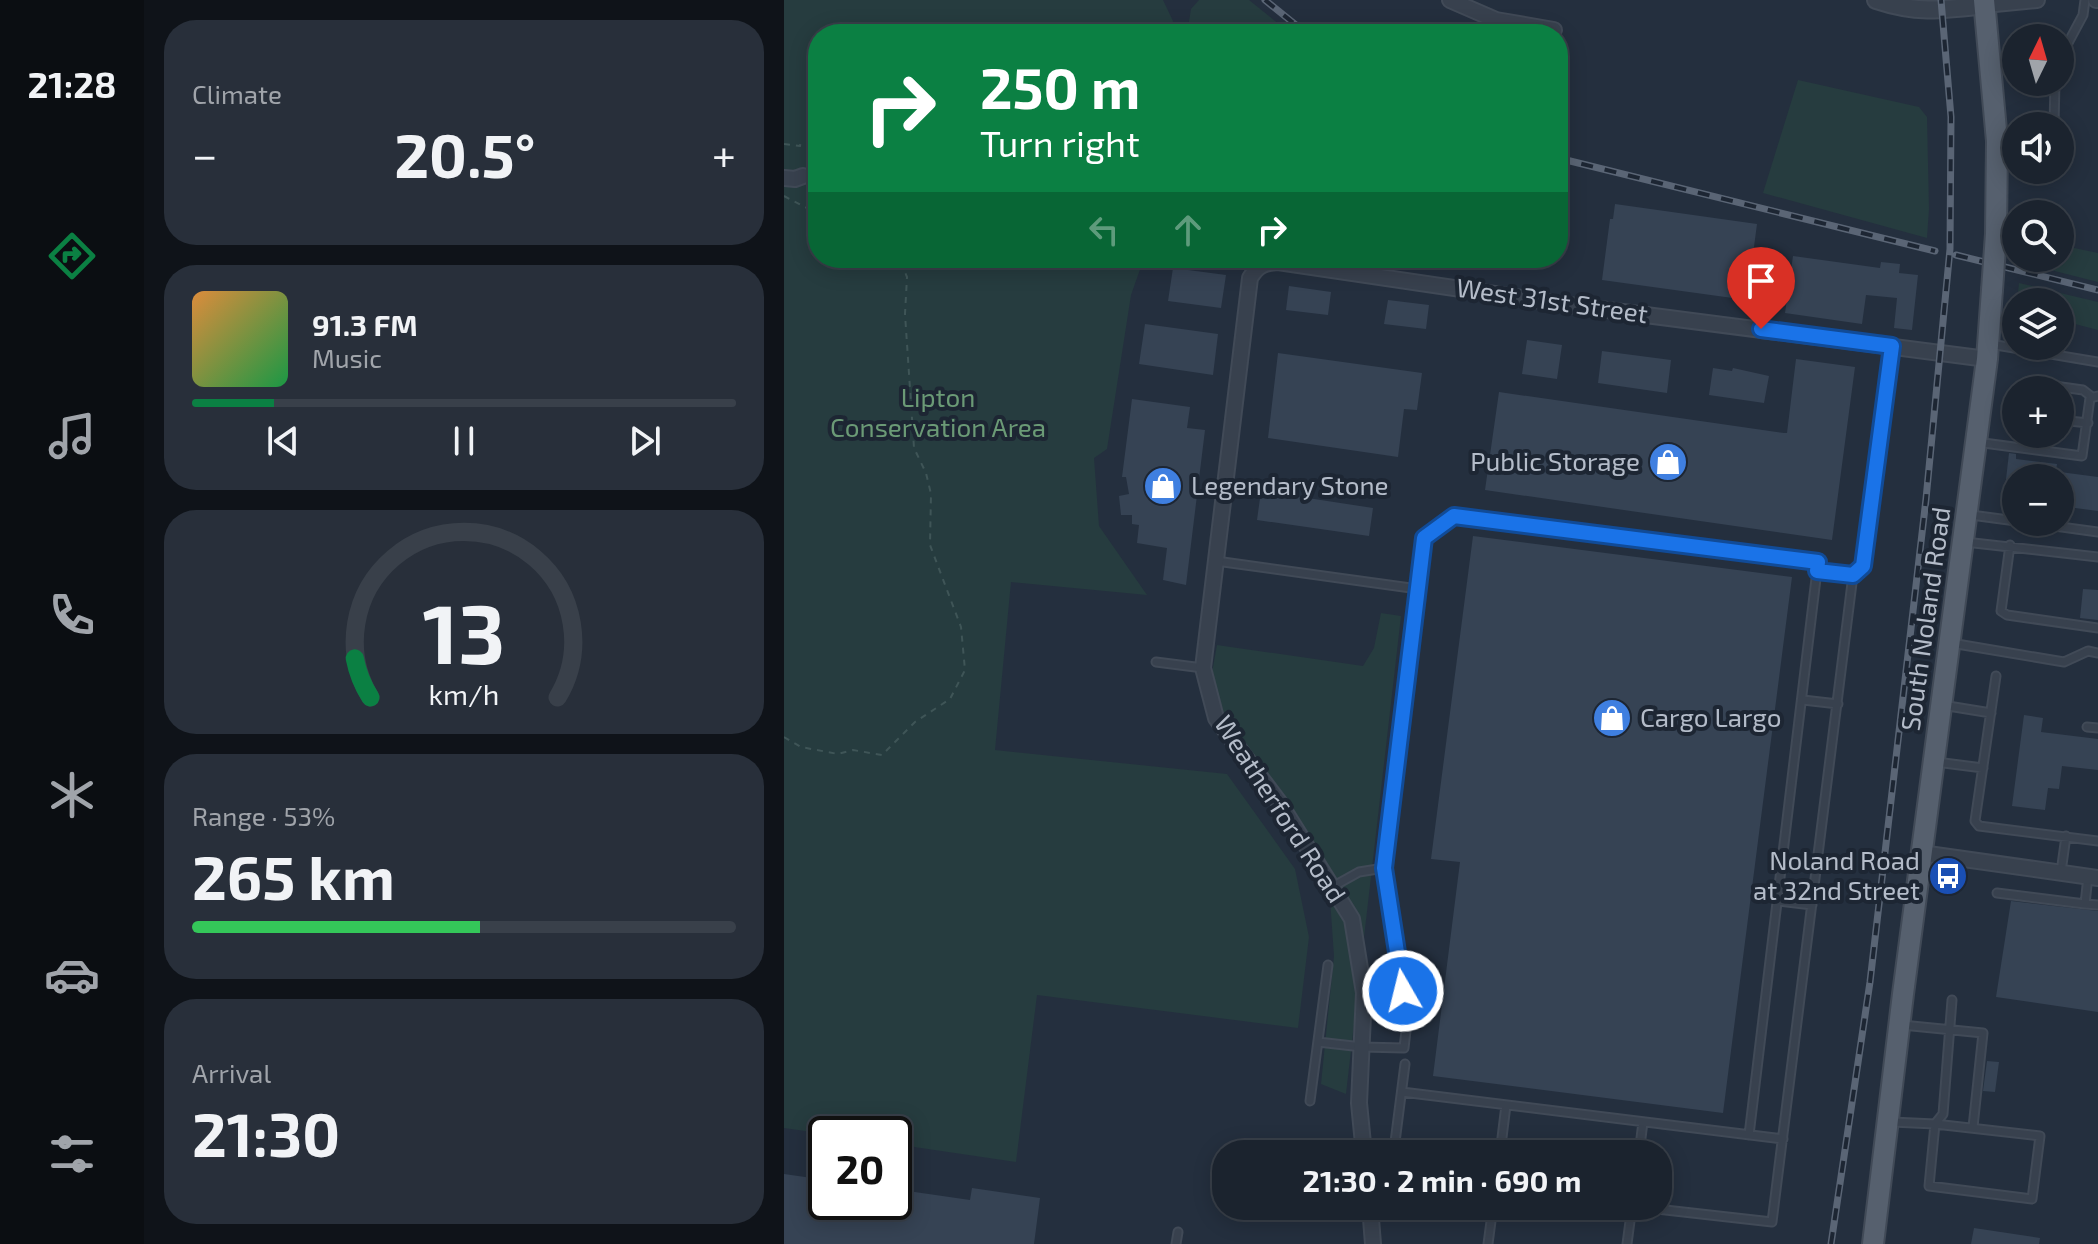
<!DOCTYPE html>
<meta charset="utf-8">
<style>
:root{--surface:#1b232e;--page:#282f3a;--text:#f1f3f6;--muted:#a0a4aa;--line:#39404a;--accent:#0b8043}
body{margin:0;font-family:"Exo 2",sans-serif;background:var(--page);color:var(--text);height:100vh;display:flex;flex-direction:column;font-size:30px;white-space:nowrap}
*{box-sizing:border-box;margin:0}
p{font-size:26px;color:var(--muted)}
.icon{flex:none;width:44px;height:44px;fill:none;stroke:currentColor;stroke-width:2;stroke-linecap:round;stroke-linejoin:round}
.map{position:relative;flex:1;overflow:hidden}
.sheet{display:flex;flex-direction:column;gap:20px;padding:20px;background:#0f1319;width:640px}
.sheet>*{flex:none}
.hud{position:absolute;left:24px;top:24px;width:760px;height:244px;border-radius:32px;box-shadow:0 4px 20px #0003,0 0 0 2px var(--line);background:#0b8043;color:#fff;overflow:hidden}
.needle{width:52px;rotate:5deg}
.tools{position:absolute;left:1218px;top:24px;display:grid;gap:16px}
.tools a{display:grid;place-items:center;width:72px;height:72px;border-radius:50%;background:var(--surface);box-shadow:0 4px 20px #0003,0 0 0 2px var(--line);font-size:40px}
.speed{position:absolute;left:24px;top:1116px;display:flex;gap:16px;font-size:40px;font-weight:700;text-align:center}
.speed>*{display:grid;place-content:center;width:104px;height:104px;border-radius:50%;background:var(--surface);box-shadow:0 4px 20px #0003,0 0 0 2px var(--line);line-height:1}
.speed .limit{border:4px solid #111;border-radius:12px;background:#fff;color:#111}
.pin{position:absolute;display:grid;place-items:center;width:68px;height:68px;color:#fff;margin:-82px -34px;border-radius:50% 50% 50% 0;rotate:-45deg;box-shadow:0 0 8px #0007}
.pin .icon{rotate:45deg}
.me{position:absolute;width:88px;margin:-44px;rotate:352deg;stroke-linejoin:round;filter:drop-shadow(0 0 6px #0008)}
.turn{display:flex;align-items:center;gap:28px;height:168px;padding:0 40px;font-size:36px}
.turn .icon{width:104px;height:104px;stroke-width:2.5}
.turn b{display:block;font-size:56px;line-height:68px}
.lanes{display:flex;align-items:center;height:76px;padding:0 40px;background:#0003;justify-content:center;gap:40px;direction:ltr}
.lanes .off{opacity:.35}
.big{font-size:60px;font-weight:700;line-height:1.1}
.sheet .tile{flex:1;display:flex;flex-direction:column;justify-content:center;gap:12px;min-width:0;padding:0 28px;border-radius:32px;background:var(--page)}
.sheet .dial{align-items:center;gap:0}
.dial svg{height:208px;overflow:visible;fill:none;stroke:var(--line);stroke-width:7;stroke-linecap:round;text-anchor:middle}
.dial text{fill:var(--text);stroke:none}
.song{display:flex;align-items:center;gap:24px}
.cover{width:96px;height:96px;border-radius:12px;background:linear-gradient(135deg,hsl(30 70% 55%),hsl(140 70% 35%))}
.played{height:8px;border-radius:4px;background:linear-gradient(90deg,var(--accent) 15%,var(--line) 15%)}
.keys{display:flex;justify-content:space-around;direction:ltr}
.heat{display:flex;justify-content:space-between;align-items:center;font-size:44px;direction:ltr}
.charge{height:12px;border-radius:6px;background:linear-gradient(90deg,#34c759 53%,var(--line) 0)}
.trip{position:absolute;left:428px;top:1140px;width:460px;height:80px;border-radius:32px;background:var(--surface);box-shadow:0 4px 20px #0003,0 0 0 2px var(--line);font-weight:700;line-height:80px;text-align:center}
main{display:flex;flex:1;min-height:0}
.menu{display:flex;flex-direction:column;width:144px;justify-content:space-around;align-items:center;background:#0b0e12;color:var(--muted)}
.menu .icon{width:56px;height:56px}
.menu .on{color:var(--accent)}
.menu b{font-size:36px;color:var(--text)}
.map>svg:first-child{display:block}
.green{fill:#263c3f}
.building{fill:#364354}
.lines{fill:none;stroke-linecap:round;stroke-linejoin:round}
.service-casing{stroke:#414a57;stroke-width:11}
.minor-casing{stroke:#414a57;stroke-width:18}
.tertiary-casing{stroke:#414a57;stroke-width:20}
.primary-casing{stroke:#414a57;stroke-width:24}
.path{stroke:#3f5557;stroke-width:2;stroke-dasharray:6 6;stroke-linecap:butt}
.service{stroke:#38414e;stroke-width:7}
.minor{stroke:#38414e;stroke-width:14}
.tertiary{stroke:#38414e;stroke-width:16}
.primary{stroke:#56606e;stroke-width:20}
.rail-casing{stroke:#5a6575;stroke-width:7}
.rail{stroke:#1d2633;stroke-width:4;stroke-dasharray:12;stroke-linecap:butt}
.primary-bridge-casing{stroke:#414a57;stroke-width:24;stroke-linecap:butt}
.primary-bridge{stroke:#56606e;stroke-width:20}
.route-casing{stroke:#114b97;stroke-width:20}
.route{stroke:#1a73e8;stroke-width:14}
.labels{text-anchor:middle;stroke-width:8;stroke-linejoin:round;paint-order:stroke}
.street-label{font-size:26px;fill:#b4bcc9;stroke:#1d2633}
.park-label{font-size:26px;fill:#6b9a76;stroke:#1d2633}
.poi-label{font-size:26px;fill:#b4bcc9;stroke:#1d2633;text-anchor:end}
</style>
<main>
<nav class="menu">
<b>21:28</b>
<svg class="icon on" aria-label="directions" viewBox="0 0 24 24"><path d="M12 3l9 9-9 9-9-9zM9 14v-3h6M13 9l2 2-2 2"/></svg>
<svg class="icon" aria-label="music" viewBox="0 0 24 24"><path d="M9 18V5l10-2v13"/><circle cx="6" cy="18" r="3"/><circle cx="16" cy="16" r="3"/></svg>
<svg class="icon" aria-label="phone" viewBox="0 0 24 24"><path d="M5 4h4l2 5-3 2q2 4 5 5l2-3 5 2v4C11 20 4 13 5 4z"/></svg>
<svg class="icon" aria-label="climate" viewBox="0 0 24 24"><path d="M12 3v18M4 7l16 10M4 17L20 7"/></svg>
<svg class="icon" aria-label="car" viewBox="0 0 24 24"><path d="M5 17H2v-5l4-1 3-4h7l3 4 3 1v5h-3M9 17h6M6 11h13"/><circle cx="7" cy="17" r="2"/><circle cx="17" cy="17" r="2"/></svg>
<svg class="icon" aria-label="filters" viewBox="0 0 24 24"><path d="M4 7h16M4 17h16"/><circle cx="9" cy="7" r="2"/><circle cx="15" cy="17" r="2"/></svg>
</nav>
<section class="sheet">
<div class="tile"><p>Climate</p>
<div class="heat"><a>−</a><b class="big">20.5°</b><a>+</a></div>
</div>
<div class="tile">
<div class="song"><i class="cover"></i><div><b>91.3 FM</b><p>Music</p></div></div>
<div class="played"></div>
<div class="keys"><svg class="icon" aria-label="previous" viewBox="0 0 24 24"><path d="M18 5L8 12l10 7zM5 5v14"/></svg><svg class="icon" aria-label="pause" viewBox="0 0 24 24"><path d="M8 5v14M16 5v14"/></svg><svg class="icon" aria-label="next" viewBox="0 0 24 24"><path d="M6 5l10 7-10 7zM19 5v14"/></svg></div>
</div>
<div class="tile dial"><svg viewBox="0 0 100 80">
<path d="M14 69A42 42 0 1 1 86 69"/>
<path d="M14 69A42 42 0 0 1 8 54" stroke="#0b8043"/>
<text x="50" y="56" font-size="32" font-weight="700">13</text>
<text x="50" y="72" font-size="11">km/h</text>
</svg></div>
<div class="tile"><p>Range · 53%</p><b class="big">265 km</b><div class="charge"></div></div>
<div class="tile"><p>Arrival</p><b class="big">21:30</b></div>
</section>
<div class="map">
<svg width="1314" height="1244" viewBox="0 0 1314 1244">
<rect width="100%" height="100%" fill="#242f3e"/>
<path class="green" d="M0,0H379L389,21L385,34H34V179L0,176Z
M415,0H465L507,34H403L407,9Z
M1014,80L1135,107L1143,117L1145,209L1143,238L979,193Z
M0,178L34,181V258H360L347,295L323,449L310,458L315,526L363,595L227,582L211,750L443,774L511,869L525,937L514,1028L253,995L232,1162L110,1144V1134H42L0,1128Z
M1276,245L1314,253V282L1235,262L1234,258H1276Z
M1235,283L1314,302V330L1276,320V302H1233Z
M597,613L617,616L562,1094L537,1084L550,956L546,899L530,861L430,710L427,678L433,645L579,666L590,648Z"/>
<path class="building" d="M831,204L973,224L963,300L818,280L826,219H829Z
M1009,256L1096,268L1097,262L1116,264L1115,273L1134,275L1128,330L1110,328L1113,298L1082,295L1078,324L1001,313Z
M634,258H664L663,268L634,264Z
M389,268L442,275L437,308L384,301Z
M505,286L547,292L544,315L502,310Z
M604,300L645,305L642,329L600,324Z
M361,324L434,334L429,375L355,364Z
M743,340L778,345L773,379L738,374Z
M818,351L887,360L883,393L814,383Z
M494,353L638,373L633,410L620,409L614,457L484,438Z
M1012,359L1071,367L1048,540L701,490L715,392L1000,433H1003Z
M929,368L948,371L949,368L985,376L980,403L925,395Z
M348,399L406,407L403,428L421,430L402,585L379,580L383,548L353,543L355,525L348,524V515H337L335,496L345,494L342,477H338Z
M1225,453L1232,454V459L1273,464L1271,478H1232V508L1219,506Z
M1276,472L1314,477V511L1276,506Z
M477,491L589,508L585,536L473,520Z
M689,536L1008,577L939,1113L649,1076L676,862L647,859Z
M1299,589L1314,590V620L1296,618Z
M1240,715L1259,718L1257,732L1314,739V770L1278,766L1275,789L1264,788L1261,810L1228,806Z
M1227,901L1314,911V1012L1212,997Z
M1203,1061L1215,1062L1211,1092L1199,1091Z
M0,1174L42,1180V1202H110V1189L186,1200L188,1188L256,1198L250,1244H0Z
M1190,1228L1256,1238L1255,1244H1187Z"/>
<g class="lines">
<g class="service-casing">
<path id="service" d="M1276,58L1299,15L1301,0
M1270,126L1271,82
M1206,344L1314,362
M1242,390V382L1299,390L1308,397
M1276,420L1304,423
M1192,442L1298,456L1306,398L1314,396
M1187,515L1232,521
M1241,522L1314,532
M1181,542L1314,557
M1226,545L1217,611L1223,615L1314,628
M432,561L634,589
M1033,571L1069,575
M1167,643L1280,662L1304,651L1314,653
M372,662L419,668
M1212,676L1191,821L1195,826L1314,841
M1019,700L1054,704
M1158,705L1207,713
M1303,727L1314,728
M1152,762L1199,768
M1277,872L1282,836
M1304,876L1301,904L1314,905
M548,887L575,872L600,868
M1213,893L1301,904
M994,901L1028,905
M1118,1025L1199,1033L1189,1127
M534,1042L578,1047L620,1048L623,1022L600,868L640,538L670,516L1034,562L965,1135
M618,1092L999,1139
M526,1101L544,965
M1108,1122L1151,1124L1159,1114L1168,1000
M1151,1124L1256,1136L1248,1199L1145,1186Z
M610,1150L621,1064
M716,1154L722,1105
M855,1154L859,1122
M846,1206L988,1222L1069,575L1079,566L1081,557L1107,347
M392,1244L394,1232
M704,1244L709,1206
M843,1244L848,1206"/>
</g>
<g class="minor-casing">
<path id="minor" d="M666,0L712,20L770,30
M1312,0H1314
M1201,5L1253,0
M0,178L11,179L19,176
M1137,853L1314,878
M580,1154L575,1103L580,993L568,919L495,802L432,718L419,668L466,278C474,265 480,263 494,262L792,306L1203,359
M586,1206L589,1244"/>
</g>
<g class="tertiary-casing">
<path id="tertiary" d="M1092,0C1134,14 1158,10 1201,5"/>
</g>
<g class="primary-casing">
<path id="primary" d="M1200,0L1213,141L1212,234
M1089,1244L1119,994L1203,359L1208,290"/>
</g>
<path class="path" d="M0,144L16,146L17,140
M0,196L34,214
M0,737L17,747L54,754L69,750L98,755L131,722L166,699L181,670L177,627L146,545L147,494L142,473L130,448L121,314L123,277L118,265L102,258"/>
<use href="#service" class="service"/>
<use href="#minor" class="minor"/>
<use href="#tertiary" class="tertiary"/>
<use href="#primary" class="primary"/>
<g class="rail-casing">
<path id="rail" d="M481,0L523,34
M774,158L1151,251
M1172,255L1314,290
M1047,1244L1086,982L1142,499L1166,249L1167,117L1157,0"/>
</g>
<use href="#rail" class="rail"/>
<g class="primary-bridge-casing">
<path id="primary-bridge" d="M1208,290L1212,234"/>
</g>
<use href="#primary-bridge" class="primary-bridge"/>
</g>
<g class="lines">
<g class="route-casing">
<path id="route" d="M619,991L600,868L640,538L670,516L1034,562L1033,571L1069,575L1079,566L1108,346L977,329"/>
</g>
<use href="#route" class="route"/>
</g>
<defs>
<g id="shop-disc" transform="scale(2)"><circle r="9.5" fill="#3f7fe0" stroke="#1d2633"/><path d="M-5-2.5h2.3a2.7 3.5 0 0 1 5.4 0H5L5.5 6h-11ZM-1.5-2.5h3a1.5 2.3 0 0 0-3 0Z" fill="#fff"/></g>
<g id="bus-disc" transform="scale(2)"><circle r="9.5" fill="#1a4fb4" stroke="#1d2633"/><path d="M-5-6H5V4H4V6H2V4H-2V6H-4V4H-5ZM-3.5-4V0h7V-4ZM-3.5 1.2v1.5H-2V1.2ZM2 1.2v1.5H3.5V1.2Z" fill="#fff"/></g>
</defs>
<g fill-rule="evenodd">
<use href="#shop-disc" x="884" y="462"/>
<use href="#shop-disc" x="379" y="486"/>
<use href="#shop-disc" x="828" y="718"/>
<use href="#bus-disc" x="1164" y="876"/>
</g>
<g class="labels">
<g class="street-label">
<text transform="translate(768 301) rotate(8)" y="9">West 31st Street</text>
<text transform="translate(1142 619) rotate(-82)" y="9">South Noland Road</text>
<text transform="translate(496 809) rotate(57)" y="9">Weatherford Road</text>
</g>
<g class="park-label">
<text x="154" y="407">Lipton<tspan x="154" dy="30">Conservation Area</tspan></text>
</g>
<g class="poi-label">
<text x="856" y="471">Public Storage</text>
<text x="407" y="495" text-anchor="start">Legendary Stone</text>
<text x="856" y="727" text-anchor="start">Cargo Largo</text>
<text x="1136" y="870">Noland Road<tspan x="1136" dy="30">at 32nd Street</tspan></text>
</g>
</g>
</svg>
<div class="tools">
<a><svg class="needle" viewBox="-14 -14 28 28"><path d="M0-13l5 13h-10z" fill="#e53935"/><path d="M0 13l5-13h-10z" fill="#a0a4aa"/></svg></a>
<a><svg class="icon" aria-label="sound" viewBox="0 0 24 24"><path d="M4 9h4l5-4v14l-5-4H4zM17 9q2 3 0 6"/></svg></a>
<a><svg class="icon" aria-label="search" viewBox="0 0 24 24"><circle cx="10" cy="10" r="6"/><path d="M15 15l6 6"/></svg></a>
<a><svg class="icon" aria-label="layers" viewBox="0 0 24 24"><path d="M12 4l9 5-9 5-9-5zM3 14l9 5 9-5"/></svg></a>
<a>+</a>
<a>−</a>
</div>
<div class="speed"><div class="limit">20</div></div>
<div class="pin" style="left:977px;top:329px;background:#d93025"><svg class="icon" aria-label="arrive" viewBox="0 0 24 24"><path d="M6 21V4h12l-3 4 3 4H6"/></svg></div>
<svg class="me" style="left:619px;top:991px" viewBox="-20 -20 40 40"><circle r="17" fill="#1a73e8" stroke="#fff" stroke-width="3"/><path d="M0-11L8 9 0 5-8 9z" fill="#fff"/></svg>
<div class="trip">21:30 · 2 min · 690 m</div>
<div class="hud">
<div class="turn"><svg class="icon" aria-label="right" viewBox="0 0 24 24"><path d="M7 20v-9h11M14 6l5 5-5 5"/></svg><div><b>250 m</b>Turn right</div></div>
<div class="lanes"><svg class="icon off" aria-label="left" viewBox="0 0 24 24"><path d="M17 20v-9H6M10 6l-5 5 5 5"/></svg><svg class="icon off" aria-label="ahead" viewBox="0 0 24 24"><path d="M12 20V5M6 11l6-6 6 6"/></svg><svg class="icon" aria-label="right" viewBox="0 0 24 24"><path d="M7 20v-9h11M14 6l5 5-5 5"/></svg></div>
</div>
</div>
</main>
